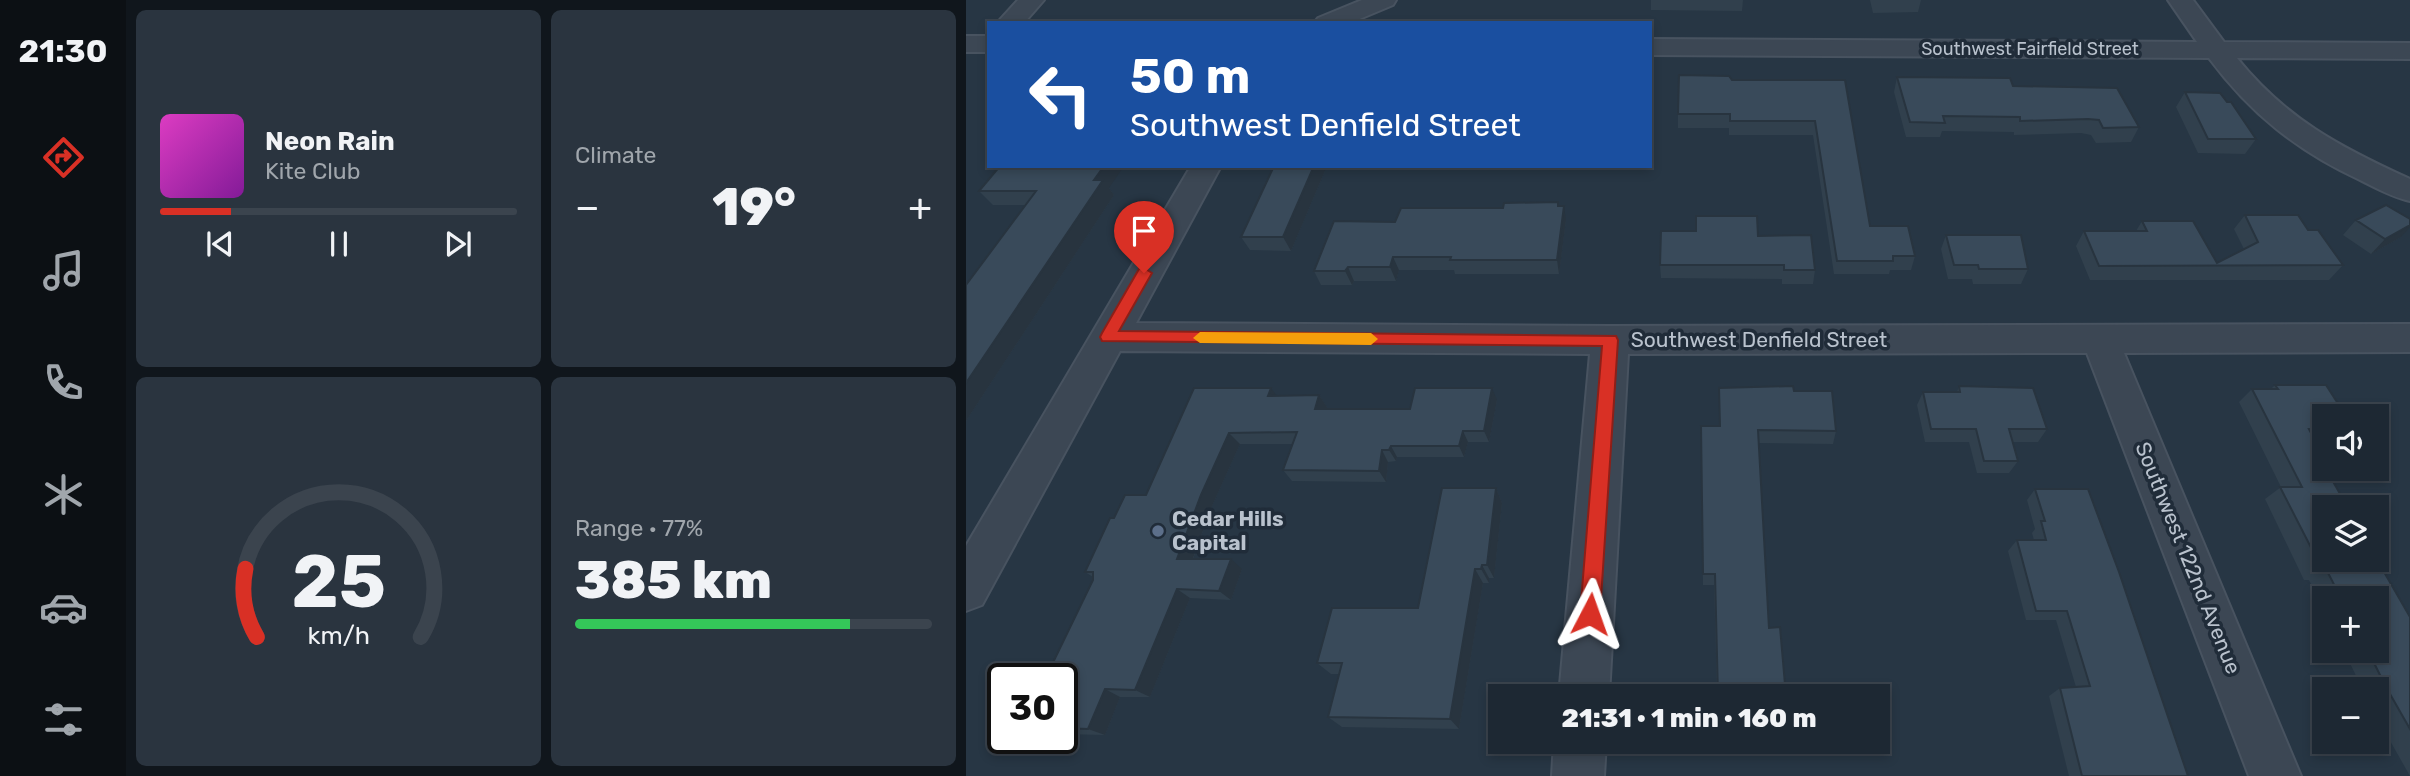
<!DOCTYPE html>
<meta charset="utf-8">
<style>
:root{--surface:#1d2833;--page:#2a343f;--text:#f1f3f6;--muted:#a0a6ac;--line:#3b444e;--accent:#d93025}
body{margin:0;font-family:Rubik,sans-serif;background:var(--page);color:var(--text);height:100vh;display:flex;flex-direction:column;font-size:26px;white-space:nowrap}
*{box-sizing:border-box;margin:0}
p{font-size:23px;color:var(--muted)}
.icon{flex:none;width:38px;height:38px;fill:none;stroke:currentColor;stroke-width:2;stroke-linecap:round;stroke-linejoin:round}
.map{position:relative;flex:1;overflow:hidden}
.side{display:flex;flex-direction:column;gap:10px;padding:10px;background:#10161c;width:840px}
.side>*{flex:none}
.guide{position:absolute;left:21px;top:21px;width:665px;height:147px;border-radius:0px;box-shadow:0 4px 10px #0003,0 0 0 2px var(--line);background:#1a4fa0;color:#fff;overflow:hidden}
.controls{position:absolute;left:1346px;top:404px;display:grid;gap:14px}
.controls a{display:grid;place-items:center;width:77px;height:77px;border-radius:0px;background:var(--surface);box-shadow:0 4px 10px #0003,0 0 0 2px var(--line);font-size:35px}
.speed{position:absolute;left:21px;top:663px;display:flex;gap:14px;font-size:35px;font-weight:700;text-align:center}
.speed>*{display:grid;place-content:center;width:91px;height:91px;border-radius:50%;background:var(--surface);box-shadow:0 4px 10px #0003,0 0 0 2px var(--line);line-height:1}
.speed .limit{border:4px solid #111;border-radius:10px;background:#fff;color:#111}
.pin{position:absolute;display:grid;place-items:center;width:60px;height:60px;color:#fff;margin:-72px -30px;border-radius:50% 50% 50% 0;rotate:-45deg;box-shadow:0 0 7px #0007}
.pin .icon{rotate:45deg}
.me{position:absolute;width:77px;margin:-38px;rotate:4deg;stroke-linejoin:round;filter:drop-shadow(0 0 5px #0008)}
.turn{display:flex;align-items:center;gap:24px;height:147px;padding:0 28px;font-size:32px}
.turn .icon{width:91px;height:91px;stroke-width:2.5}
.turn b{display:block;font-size:49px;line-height:60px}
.big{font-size:52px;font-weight:800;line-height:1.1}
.side .card{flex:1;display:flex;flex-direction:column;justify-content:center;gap:10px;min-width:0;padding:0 24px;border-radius:10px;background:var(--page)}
.side .dial{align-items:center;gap:0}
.dial svg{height:182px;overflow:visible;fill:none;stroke:var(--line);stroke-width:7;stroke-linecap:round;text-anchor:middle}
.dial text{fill:var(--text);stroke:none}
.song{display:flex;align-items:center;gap:21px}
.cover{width:84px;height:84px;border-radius:10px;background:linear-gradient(135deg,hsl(310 70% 55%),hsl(290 70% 35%))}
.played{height:7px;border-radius:4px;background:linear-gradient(90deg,var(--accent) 20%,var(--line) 20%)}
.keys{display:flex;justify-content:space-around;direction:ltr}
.heat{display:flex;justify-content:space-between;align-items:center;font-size:38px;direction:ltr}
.charge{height:10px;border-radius:5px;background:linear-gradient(90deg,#34c759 77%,var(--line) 0)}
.side .tiles{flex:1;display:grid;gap:10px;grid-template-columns:repeat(2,1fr)}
.trip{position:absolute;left:522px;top:684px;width:402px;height:70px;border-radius:0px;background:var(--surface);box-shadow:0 4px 10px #0003,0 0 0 2px var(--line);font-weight:800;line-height:70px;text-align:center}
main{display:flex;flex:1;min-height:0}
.dock{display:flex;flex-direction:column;width:126px;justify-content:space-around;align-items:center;background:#0c1014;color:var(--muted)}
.dock .icon{width:49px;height:49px}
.dock .on{color:var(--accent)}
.dock b{font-size:32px;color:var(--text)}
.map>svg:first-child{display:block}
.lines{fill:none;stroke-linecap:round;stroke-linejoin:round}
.minor-casing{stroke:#485360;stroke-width:4}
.minor{fill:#3c4754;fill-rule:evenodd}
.wall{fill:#31404d}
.shaded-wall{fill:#28343f}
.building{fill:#394a5a;stroke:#28343f;stroke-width:2}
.route{fill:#d93025;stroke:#8d1f18;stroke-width:2}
.slow{fill:#f59e0b}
.service-dot{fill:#5c6f8a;stroke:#202c39;stroke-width:2.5}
.labels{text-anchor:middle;stroke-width:7;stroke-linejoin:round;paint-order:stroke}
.far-street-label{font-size:18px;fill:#b9c2cd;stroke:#202c39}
.street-label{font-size:21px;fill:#b9c2cd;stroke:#202c39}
.poi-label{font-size:21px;font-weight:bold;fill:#b9c2cd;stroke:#202c39;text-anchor:start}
</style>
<main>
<nav class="dock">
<b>21:30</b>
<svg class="icon on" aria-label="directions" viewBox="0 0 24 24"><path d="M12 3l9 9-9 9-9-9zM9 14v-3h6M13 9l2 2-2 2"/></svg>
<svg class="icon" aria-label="music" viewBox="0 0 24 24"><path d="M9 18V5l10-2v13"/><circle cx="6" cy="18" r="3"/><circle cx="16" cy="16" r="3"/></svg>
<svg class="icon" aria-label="phone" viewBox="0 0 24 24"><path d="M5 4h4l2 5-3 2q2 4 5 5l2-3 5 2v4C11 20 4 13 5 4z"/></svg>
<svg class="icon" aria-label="climate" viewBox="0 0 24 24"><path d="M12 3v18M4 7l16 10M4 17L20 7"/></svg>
<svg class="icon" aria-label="car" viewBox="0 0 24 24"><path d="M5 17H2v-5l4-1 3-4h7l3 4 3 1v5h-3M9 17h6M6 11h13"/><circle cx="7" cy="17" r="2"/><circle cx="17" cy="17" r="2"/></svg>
<svg class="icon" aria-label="filters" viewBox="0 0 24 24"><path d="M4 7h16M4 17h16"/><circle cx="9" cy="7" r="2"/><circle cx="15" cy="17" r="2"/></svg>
</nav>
<section class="side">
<div class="tiles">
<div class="card">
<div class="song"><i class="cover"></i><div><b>Neon Rain</b><p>Kite Club</p></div></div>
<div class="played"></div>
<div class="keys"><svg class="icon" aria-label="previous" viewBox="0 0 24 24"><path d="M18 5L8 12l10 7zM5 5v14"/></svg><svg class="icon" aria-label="pause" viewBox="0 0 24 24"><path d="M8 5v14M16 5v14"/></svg><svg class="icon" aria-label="next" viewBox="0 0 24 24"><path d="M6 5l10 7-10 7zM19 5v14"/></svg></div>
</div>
<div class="card"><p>Climate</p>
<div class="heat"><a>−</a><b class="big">19°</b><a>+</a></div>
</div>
<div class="card dial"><svg viewBox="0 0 100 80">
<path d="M14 69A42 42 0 1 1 86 69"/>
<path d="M14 69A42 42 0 0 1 9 39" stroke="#d93025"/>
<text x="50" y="56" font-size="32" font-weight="700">25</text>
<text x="50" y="72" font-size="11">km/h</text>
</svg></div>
<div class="card"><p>Range · 77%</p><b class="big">385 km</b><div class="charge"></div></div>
</div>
</section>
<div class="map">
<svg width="1444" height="776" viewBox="0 0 1444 776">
<rect width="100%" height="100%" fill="#273644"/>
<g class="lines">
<g class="minor-casing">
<path id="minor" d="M52,0H78L58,23H31Z
M396,0H430L427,5L384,23H348L352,18Z
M1202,0H1227L1258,42L1444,43V59L1271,58C1320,119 1374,147 1444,179V201C1426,197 1410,188 1394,180C1331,151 1284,113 1243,58L684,55V39L1231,42Z
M0,36H23V52H0Z
M225,166H255L170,323L644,326L1444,324V352L1158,353L1335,776H1283L1121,353L662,354L643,696H593L624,354L154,351L16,605L0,611V546Z
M588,742H640L638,776H586Z"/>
</g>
<use href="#minor" class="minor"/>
</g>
<path class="wall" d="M685,0H777L776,11L685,10Z
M904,0H955L952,12L907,13Z
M931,77L1047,86L1173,127L1165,142L1130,143L1125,135L1115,133L1048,135V132L976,131L974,137H940L928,92Z
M766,80H879L904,226L949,256L945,270H924L923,274H868L847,135H763V128H712V114Z
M1219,92L1261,102L1290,139L1279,154L1232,153L1210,107Z
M308,166H361L325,251L284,250L275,237Z
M143,188L148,195L0,421V285L59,205H27L13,191Z
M592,202L593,206L600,220L593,274H489L488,270H433L430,281H388L386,285H355L348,271L429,222Z
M1279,215L1342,230L1377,265L1363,280H1124L1110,246L1118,231H1170L1176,221L1251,263L1278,249L1268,229Z
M1390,220L1435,237L1405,254L1377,235Z
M980,235L1062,269L1055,284H1007L1006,279H982L975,249Z
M792,236L849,270L847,284H816V279L695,278L694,265Z
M1309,385L1358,416V442H1350L1353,448L1349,450L1444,617V776L1410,716V690H1397L1378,651H1410V598H1358V611L1343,580H1338L1299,499L1315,487L1273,402L1286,389H1305Z
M993,386L1081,429L1072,442H1046L1052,461L1043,473H1011L1003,442H959L951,405L957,392H991Z
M753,388L828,391L870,431L867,444L792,443L803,628L820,696H751L748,585H737L735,439L753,426Z
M311,395H353L361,407L360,409H444L531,400L523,442H502L498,457H431L430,461L422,462L420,482L326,481L317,470L327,444H274L246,506L227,559L276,569L265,600L224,598L184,697H154L139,735L96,734V679L127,580V577L119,572L148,518Z
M530,488L536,503L528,578H523V583H517L493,729L376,727L362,717L373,674H365L351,663L452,608Z
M1069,489L1222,776H1103L1083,696L1094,688L1110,687L1090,620H1060L1042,551L1051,540H1068L1066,533L1069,529L1061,500Z"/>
<path class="shaded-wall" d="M138,166H158L143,188L148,195L0,421V383Z
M348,166H361L325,251L317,237Z
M598,206L600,220L593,274L591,260Z
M1444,225V227L1435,237L1405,254L1419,239Z
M427,257L433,270L430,281L424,267Z
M382,267L388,281L386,285L379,271Z
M305,388L314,400L302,396Z
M526,388L531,400L523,442L518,431Z
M353,395L361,407L357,421L349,409Z
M497,431L502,442L498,457L493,446Z
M263,433L274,444L246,506L223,569L211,559L235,495Z
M425,446L431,457L430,461L423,450Z
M416,450L422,462L420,482L413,471Z
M530,488L536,503L528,578L521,565Z
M265,559L276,569L265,600L253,591Z
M516,565L523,578V583L515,569Z
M509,569L517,583L493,729L484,719Z
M211,589L224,598L184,697L169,690Z
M139,689L154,697L139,735L122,729Z"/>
<path class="building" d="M713,75L763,76L766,80H879L904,226H942L949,256H927V261H871L849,121H764V114H712Z
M931,77L1044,78L1047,86L1151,88L1173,127L1137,128L1133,120L1122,119L1054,121V117L977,116L979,123L944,122Z
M1219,92L1254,93L1261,102H1265L1290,139H1242Z
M34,166H138L128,180H137L0,383V285L70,191H13Z
M308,166H348L317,237H275Z
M592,202V206H598L591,260H484L485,257H427L424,267H382L379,271H348L368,221L429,222L435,208H537L538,203Z
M1420,205L1444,219V225L1419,239L1390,220Z
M1279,215H1332L1342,230H1352L1377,265L1133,266L1118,231H1181L1176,221H1227L1251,263L1292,242Z
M730,216H791L792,236L845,235L849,270H818V265H694L695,231H730Z
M980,235H1055L1062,269H1013L1012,265H988Z
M1309,385H1360L1380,416H1358V430L1343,429L1353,448H1348L1358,465V469H1360L1382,508H1358V560H1410V558L1444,617V729L1420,687L1402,651H1410V598H1375L1360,569H1356L1314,487H1336L1286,389H1312Z
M827,386L828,391H866L870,431L792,430L803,628L814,627L820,696H752L749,574H737L735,426H754L753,388Z
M993,386L1067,388L1081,429H1043L1052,461H1018L1010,429H965L957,392H994Z
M228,388H305L302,396L353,395L349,409H444L449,388H526L518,431H497L493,446H425L423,450H416L413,471L317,470L331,432L263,433L235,495L211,559H265L253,591L211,589L169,690L139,689L122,729L96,728V679H79L127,580V572H119L144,518H148L159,495H180Z
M476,488H530L521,565H516L515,569H509L484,719L362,717L376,663H351L366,608H452Z
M1069,489H1122L1153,572L1222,776H1116L1094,688L1124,686L1101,611H1070L1051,540H1080L1075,521H1079Z"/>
<path class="route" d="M178,268L186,273L153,331L650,336L652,340L634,614L631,621L624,624L617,621L614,614L636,346L136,341L134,337L136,333L173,269Z"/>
<path class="slow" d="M234,332L405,333L412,339L405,345L234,343L227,338Z"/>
<circle class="service-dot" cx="192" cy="531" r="7"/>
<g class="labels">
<g class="far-street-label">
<text x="1064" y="55">Southwest Fairfield Street</text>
</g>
<g class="street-label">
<text x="793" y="347">Southwest Denfield Street</text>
<text transform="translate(1222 558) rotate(68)" y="7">Southwest 122nd Avenue</text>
</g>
<g class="poi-label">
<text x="206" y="526">Cedar Hills<tspan x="206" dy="24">Capital</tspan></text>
</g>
</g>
</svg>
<div class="controls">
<a><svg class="icon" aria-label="sound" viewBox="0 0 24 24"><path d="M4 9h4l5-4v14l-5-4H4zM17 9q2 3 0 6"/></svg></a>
<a><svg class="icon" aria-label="layers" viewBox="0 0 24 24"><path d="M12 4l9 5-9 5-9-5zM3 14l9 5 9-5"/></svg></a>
<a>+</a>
<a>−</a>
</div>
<div class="speed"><div class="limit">30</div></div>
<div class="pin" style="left:178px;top:273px;background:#d93025"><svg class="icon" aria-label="arrive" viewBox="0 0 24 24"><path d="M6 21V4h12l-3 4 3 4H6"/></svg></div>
<svg class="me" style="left:624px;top:614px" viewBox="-20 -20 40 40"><path d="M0-17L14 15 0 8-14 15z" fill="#d93025" stroke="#fff" stroke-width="4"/></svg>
<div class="trip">21:31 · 1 min · 160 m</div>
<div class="guide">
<div class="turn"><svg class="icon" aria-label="left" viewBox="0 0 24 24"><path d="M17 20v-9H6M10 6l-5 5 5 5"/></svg><div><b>50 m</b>Southwest Denfield Street</div></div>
</div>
</div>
</main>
